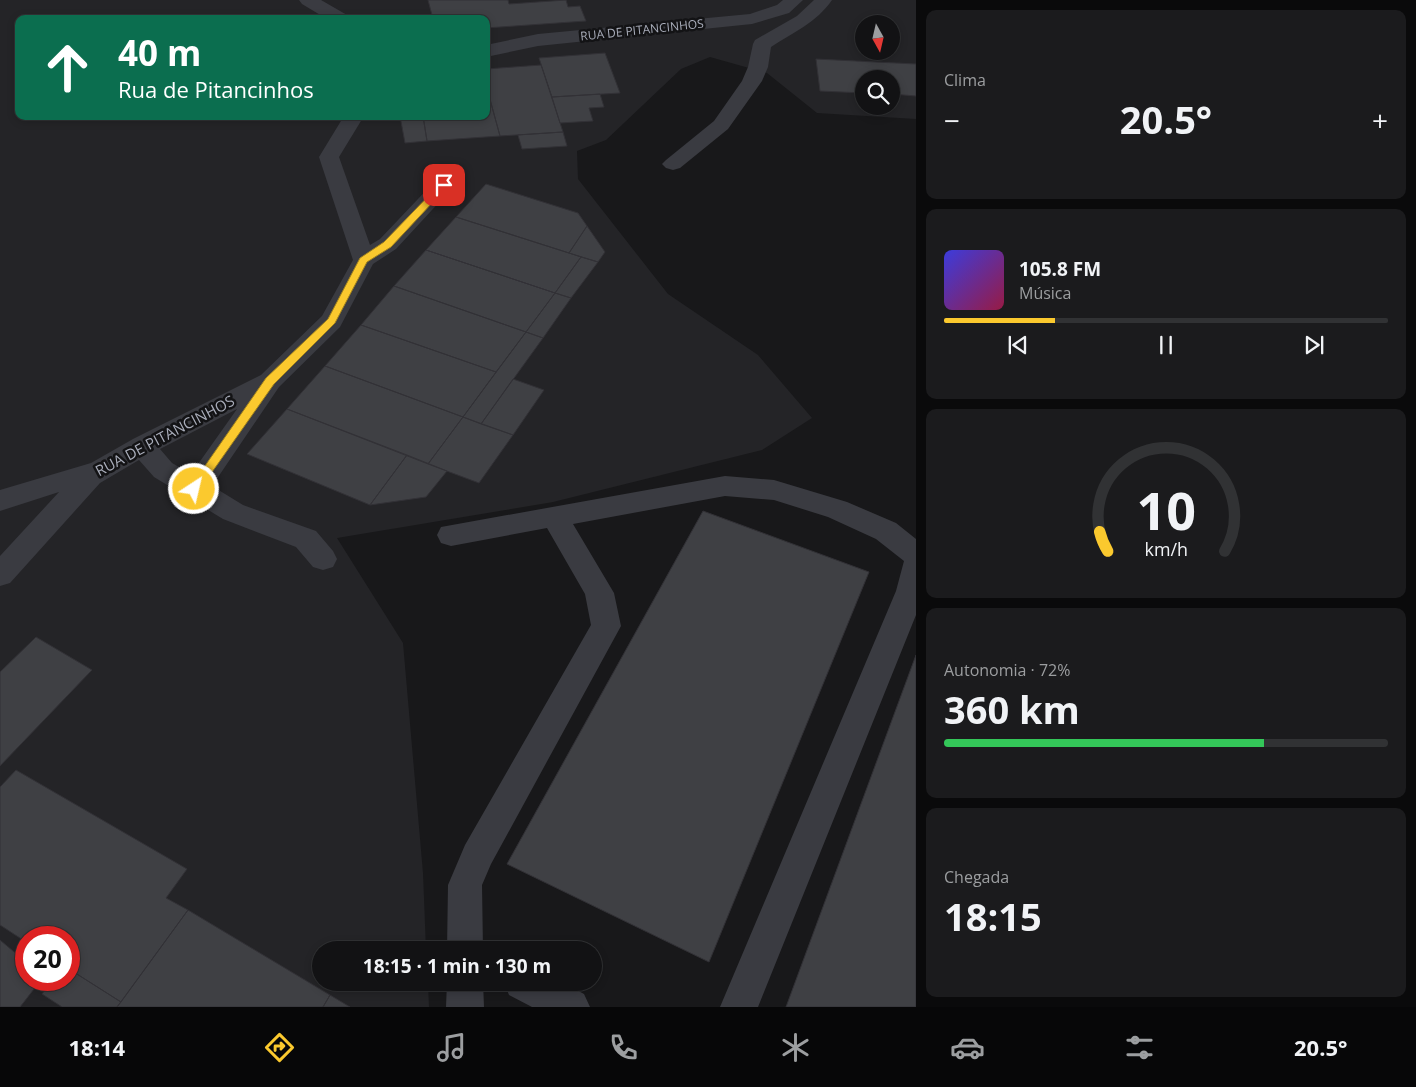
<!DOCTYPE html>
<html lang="pt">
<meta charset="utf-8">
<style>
:root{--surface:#121214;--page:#1b1b1d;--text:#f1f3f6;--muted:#9c9ea0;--line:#313234;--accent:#fbc92e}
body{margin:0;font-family:"Open Sans",sans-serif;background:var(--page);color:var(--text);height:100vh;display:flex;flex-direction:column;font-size:19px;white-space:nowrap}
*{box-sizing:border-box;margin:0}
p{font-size:16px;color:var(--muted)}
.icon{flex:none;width:28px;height:28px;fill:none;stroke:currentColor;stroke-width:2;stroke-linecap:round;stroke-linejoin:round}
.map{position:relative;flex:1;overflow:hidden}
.drawer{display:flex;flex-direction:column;gap:10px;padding:10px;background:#0a0a0b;width:500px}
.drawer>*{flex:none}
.top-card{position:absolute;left:15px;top:15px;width:475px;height:105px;border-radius:10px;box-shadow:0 2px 8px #0003,0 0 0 1px var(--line);background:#0b6e4f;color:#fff;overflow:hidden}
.needle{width:32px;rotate:172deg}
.fabs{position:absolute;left:855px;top:15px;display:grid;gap:10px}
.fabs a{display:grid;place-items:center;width:45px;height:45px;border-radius:50%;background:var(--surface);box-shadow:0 2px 8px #0003,0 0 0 1px var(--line);font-size:25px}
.speed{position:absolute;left:15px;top:926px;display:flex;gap:10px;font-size:25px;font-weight:700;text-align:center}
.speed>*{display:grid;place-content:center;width:65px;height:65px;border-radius:50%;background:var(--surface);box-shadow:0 2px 8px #0003,0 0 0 1px var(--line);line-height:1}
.speed .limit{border:8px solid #d22;background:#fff;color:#111}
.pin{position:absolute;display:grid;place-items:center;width:42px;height:42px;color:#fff;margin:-21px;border-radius:10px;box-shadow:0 2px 8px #0006}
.me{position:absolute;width:55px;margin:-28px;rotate:35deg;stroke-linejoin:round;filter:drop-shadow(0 0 4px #0008)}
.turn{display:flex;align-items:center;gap:18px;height:105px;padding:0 20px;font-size:22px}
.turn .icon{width:65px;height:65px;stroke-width:2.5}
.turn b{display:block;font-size:35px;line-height:42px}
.big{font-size:38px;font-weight:700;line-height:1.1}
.drawer .card{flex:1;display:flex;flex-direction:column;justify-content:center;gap:8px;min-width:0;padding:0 18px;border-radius:10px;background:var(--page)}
.drawer .dial{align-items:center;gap:0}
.dial svg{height:130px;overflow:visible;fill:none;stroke:var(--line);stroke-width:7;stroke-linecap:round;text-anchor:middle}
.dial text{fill:var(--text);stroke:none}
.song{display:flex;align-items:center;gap:15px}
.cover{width:60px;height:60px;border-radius:8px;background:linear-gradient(135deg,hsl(240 70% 55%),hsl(340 70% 35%))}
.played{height:5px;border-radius:2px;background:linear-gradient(90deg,var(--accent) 25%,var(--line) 25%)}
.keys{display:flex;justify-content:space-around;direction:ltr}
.heat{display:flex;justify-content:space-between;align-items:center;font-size:28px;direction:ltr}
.charge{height:8px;border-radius:4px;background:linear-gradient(90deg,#34c759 72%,var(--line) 0)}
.trip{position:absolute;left:312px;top:941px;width:290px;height:50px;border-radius:25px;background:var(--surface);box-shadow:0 2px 8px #0003,0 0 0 1px var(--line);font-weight:700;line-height:50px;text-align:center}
.dock{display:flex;height:80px;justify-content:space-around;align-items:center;background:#070708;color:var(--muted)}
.dock .icon{width:35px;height:35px}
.dock .active{color:var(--accent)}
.dock b{font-size:22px;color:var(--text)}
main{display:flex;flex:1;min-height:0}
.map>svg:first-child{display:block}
.built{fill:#242427;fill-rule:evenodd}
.building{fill:#3f4044;stroke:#323136}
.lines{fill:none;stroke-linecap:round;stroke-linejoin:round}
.minor{fill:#3a3b41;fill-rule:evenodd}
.route{fill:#fbc92e;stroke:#a3831e}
.labels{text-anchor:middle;stroke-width:5;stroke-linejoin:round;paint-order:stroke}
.far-street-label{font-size:12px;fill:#a9adba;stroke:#131315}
.street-label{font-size:15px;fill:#a9adba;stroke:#131315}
</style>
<main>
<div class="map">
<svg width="916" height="1007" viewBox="0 0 916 1007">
<rect width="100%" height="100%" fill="#18181a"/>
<path class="built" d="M0,0H916V119L817,113L767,73L710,57L681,69L606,140L577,151L578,179L668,294L758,355L812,418L762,450L553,502L337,538L403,643L423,873L426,950H321V982L428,983L429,1007H0ZM19,19H486V116H19ZM864,24H891V51H864ZM864,79H891V106H864ZM26,938H69V980H26Z"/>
<path class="building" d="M428,0H508L509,4L566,0L568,7L580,6L586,21L486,28V19H433Z
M605,53L620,93L552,97L539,58Z
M816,59L916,64V96L891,94V79H864V93L820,91Z
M541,65L563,132L500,136L486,85V69Z
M488,92L500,136L427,141L423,116H486V93Z
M600,94L604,107L589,108L593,121L560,123L552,97Z
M400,116H423L427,141L405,143Z
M563,132L567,146L522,149L518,135Z
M486,184L578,213L587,226L569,253L456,217Z
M456,217L569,253L581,257L555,293L426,250Z
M587,226L605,252L598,262L569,253Z
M426,250L555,293L526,332L394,286Z
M581,257L598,262L571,298L555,293Z
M394,286L526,332L496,372L361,325Z
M555,293L571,298L543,338L526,332Z
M361,325L496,372L463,417L325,366Z
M526,332L543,338L481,424L463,417Z
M325,366L463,417L428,464L287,409Z
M513,379L544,390L513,435L481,424Z
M287,409L407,455L370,505L247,454Z
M463,417L513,435L479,483L428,464Z
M407,455L447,471L426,497L370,505Z
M703,511L869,572L709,962L507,864Z
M36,637L92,670L0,766V672Z
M916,655V1007H786Z
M16,770L187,869L166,898L188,910L121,1002L69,969V938H26V942L0,925V787Z
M188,910L330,995L323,1007H117Z
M0,940L26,962V980H41L20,1007H0Z
M69,969L121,1002L117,1007H62L42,994L53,980H69Z
M330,995L350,1007H323Z"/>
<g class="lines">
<path class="minor" d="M299,0H321L347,15L350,19H327L302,4Z
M783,0H803L789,13L752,24L538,46L486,57V45L538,34L750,14L777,5Z
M814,0H832C816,23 794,32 771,47L768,67L762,81L728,129L680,168L673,170L666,168L662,164L666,160L714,121L742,81L748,67L753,44L755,40L797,16Z
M344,116H364L339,157L370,245L380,239L436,180L444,179L452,180L455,185L396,249L373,264L340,327L279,387L212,486L243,505L316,531L333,551L337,559L333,567L323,570L313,567L296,547L223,519L154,477L139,460L100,483L10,583L0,586V556L59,492L0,511V490L91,463L133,439L261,375L322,316L353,260L319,157ZM237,409L191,474L172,463L160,449Z
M725,476L774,480L847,502L896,523L916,539V615L758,1007H720L896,591L904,561L876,539L828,517L774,500L725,496L573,524L614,593L621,626L491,864L482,885L483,950H447L448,885L465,845L591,625L585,594L547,528L451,546L441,543L437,535L441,527Z
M447,982H483L484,1007H446Z
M504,982H562L584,994L590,1007H532L509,995Z"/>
</g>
<path class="route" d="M444,182L448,185L447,187L391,247L367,262L335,323L274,384L198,492H191L189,489L191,486L266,378L328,319L360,258L384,242L441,183Z"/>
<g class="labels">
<g class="far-street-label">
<text transform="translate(642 30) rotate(-6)" y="4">RUA DE PITANCINHOS</text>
</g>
<g class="street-label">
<text transform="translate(165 436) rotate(-28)" y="5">RUA DE PITANCINHOS</text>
</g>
</g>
</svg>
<div class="fabs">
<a><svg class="needle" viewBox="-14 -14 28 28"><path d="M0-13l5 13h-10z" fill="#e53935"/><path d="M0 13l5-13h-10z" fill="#9c9ea0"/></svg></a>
<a><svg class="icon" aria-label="search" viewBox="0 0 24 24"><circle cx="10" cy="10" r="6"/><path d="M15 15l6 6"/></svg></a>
</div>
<div class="speed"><div class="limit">20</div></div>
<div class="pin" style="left:444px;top:185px;background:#d93025"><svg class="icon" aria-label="arrive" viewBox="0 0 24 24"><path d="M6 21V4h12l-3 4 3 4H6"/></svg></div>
<svg class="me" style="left:194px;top:489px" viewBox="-20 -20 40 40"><circle r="17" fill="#fbc92e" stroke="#fff" stroke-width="3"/><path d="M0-11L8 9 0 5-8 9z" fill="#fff"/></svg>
<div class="trip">18:15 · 1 min · 130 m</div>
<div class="top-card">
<div class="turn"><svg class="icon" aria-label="ahead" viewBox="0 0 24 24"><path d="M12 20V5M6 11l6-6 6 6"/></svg><div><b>40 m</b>Rua de Pitancinhos</div></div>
</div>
</div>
<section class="drawer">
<div class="card"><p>Clima</p>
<div class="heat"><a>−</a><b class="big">20.5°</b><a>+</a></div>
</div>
<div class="card">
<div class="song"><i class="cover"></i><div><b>105.8 FM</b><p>Música</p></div></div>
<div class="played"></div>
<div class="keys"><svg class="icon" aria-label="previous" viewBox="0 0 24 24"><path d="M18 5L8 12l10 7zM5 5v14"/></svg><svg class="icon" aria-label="pause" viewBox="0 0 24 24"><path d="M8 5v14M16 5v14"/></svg><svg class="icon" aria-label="next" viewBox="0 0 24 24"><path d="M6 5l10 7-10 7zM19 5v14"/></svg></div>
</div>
<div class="card dial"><svg viewBox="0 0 100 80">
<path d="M14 69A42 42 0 1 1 86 69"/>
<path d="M14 69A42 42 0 0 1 9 57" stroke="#fbc92e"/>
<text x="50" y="56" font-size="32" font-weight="700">10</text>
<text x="50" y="72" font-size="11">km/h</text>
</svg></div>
<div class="card"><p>Autonomia · 72%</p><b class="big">360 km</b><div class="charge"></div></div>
<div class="card"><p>Chegada</p><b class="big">18:15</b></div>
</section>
</main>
<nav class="dock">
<b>18:14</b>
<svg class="icon active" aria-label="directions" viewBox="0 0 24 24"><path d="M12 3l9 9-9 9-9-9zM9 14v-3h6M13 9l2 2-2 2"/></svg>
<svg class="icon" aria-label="music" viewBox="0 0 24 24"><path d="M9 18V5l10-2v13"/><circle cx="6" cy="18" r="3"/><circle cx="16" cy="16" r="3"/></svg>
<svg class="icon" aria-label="phone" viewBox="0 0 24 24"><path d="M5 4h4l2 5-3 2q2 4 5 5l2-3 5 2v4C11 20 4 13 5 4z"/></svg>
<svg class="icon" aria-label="climate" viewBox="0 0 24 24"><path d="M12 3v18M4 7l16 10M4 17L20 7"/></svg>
<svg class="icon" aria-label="car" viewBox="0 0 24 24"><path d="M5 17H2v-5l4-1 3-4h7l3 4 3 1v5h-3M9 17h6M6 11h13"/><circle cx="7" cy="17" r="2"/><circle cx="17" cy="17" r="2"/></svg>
<svg class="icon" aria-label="filters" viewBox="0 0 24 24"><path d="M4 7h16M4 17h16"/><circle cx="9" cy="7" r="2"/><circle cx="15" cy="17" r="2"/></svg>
<b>20.5°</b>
</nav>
